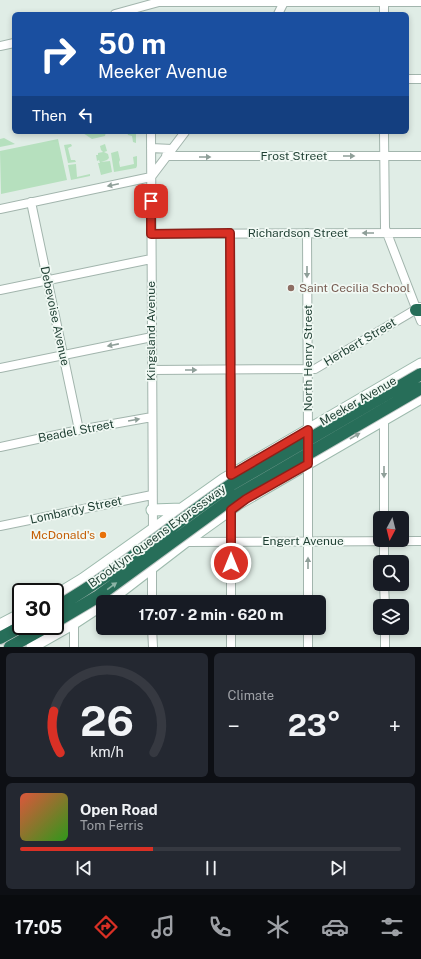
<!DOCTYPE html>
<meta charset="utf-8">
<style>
:root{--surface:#171b24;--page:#242831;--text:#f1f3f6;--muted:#9ea1a6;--line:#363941;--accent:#d93025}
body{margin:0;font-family:"Public Sans",sans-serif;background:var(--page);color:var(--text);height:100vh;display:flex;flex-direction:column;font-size:15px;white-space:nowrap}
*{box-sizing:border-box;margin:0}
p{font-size:13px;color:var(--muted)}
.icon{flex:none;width:22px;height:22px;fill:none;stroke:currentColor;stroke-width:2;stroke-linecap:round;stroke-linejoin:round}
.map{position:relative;height:647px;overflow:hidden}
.side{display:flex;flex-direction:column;gap:6px;padding:6px;background:#0d0f14;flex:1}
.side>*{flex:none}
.hud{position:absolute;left:12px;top:12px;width:397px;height:122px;border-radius:6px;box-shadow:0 2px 6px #0003;background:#1a4fa0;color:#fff;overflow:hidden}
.needle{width:26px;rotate:187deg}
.fabs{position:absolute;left:373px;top:511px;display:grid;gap:8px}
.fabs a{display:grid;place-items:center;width:36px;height:36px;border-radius:6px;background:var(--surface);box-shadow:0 2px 6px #0003;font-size:20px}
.speed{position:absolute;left:12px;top:583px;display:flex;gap:8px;font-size:20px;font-weight:700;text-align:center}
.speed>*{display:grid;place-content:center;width:52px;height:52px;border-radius:50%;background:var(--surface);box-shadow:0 2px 6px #0003;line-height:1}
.speed .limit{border:2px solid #111;border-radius:6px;background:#fff;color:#111}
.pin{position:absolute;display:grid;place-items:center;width:34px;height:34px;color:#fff;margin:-17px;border-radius:8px;box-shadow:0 2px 6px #0006}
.me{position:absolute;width:44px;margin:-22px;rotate:0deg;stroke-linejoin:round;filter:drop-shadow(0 0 3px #0008)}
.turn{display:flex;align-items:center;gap:14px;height:84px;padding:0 20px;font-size:18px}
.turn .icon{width:52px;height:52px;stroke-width:2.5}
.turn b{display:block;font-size:28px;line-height:34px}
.then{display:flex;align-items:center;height:38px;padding:0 20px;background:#0003;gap:8px;font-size:15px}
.big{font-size:30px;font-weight:700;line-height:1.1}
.side .tile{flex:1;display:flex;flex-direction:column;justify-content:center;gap:6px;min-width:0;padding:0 14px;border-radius:6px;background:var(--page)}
.side .dial{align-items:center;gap:0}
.dial svg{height:104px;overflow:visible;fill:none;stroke:var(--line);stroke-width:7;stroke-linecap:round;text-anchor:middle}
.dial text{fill:var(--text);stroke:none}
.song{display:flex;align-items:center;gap:12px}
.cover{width:48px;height:48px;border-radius:6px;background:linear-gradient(135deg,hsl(10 70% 55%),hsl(110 70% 35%))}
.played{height:4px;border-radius:2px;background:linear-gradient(90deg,var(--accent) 35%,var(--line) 35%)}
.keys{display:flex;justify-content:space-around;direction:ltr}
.heat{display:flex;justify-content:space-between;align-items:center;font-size:22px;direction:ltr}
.side .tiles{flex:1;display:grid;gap:6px;grid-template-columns:1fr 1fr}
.tile:last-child{grid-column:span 2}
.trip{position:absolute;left:96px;top:595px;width:230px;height:40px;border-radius:6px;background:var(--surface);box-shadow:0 2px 6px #0003;font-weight:700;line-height:40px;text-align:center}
.dock{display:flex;height:64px;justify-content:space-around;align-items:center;background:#090b0e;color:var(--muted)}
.dock .icon{width:28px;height:28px}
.dock .selected{color:var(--accent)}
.dock b{font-size:18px;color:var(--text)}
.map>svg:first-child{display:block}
.green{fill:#b6e0be}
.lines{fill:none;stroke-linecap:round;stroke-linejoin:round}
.minor-casing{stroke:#a2b5ad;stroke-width:10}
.secondary-casing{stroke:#9dbaad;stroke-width:13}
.motorway-casing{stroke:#c0c9c6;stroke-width:14}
.minor{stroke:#fff;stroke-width:8}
.secondary{stroke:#fff;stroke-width:11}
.motorway{stroke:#276e59;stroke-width:12}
.motorway-bridge-casing{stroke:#c0c9c6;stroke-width:14;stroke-linecap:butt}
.motorway-bridge{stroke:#276e59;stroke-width:12}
.oneway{fill:#8f9f99}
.oneway2{fill:#8cb4a6}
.route-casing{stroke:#8d1f18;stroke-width:10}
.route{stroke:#d93025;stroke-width:7}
.education-dot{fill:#8d6e63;stroke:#f1f9f4;stroke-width:1.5}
.food-dot{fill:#e8710a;stroke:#f1f9f4;stroke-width:1.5}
.labels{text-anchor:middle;stroke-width:3.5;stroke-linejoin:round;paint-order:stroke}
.street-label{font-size:12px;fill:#1f3f33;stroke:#f1f9f4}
.education-label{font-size:12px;fill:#785e54;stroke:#f1f9f4;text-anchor:start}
.food-label{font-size:12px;fill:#c56008;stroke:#f1f9f4;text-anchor:end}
</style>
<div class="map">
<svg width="421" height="647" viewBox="0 0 421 647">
<rect width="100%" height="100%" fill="#e0ede6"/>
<path class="green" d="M86,132H106L105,136L92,139L83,133Z
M127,132H136V143L133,142L132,136L128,135Z
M4,138L15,144L0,147V139Z
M58,139L67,180L1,194L0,151Z
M71,144L72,146L68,148L71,160H75L76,162L68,163L64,145Z
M105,144L107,151L104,152L108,154L109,158L107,160L101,162L110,161L112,172L101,175L98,163H100L99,160L97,161L96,155H98V153L103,152L101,150L100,146Z
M118,151L120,160L119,162L120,167L134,164L133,157L137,156V166L136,168L114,172L111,153Z
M76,164L77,177L90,174V176L71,180L68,165Z"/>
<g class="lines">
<g class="minor-casing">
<path id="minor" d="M115,14L159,2H421
M278,14L285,0
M384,14V0
M0,46L14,43
M407,79H421
M151,132L153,534
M384,132L385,228L421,321
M151,148L172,149
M166,156H421
M151,177L185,132
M31,202L79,430
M0,209L151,177
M230,233L231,475
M307,233L308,434
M151,234L421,233
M0,290L151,259
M0,368L152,337
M152,370L315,369L420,307
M0,447L79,430L152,417
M231,509V602
M384,518V419
M0,526L152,495
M384,540V562
M185,542L421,541
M384,584L385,606
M152,602V565
M308,602V460
M74,623V647
M152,628L153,647
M231,628V647
M308,628V647
M385,628V647"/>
</g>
<g class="secondary-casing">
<path id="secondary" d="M152,510L182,509
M55,596L83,579L224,479L421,364
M107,602L185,542L238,504L421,398
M0,625L21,614
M32,647L74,623L103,604"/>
</g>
<g class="motorway-casing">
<path id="motorway" d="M416,310H421
M0,638L22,626
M10,647L48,626"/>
</g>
<use href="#minor" class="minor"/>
<use href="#secondary" class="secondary"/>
<use href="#motorway" class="motorway"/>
<g class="motorway-bridge-casing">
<path id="motorway-bridge" d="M55,608C118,572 173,524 232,484L421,374
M55,622L97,597L234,497L421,388"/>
</g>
<use href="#motorway-bridge" class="motorway-bridge"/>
</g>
<defs><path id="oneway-solid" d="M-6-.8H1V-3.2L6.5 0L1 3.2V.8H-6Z"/></defs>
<g class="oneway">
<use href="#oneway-solid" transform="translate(349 156)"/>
<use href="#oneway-solid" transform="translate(205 157)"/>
<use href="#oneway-solid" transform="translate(113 185) rotate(168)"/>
<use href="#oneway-solid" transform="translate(368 233) rotate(-180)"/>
<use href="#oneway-solid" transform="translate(307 272) rotate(90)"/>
<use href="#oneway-solid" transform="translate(113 345) rotate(169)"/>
<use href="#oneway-solid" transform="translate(191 370)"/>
<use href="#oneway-solid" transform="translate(134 420) rotate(-10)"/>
<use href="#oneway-solid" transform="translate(355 436) rotate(-30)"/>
<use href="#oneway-solid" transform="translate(384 472) rotate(90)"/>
<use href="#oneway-solid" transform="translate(308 563) rotate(-90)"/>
</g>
<use class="oneway2" href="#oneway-solid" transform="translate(112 586) rotate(-36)"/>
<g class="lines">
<g class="route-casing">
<path id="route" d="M151,201V234L230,233L231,475L308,430V464L246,499L231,510V563"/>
</g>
<use href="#route" class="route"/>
</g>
<circle class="education-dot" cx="291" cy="288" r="4"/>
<circle class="food-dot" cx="103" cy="535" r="4"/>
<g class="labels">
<g class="street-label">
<text x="294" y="160">Frost Street</text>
<text x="298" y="237">Richardson Street</text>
<text transform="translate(55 316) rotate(78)" y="4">Debevoise Avenue</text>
<text transform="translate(151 331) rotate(-90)" y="4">Kingsland Avenue</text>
<text transform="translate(360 342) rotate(-31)" y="4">Herbert Street</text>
<text transform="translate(308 358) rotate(-90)" y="4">North Henry Street</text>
<text transform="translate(358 401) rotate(-30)" y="4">Meeker Avenue</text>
<text transform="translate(76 431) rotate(-11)" y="4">Beadel Street</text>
<text transform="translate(76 510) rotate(-12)" y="4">Lombardy Street</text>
<text transform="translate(157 536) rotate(-36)" y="4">Brooklyn-Queens Expressway</text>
<text x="303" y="545">Engert Avenue</text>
</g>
<g class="education-label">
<text x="299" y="292">Saint Cecilia School</text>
</g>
<g class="food-label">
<text x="95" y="539">McDonald's</text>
</g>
</g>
</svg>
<div class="fabs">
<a><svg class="needle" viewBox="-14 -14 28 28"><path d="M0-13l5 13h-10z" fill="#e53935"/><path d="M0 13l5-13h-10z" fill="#9ea1a6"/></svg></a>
<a><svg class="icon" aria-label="search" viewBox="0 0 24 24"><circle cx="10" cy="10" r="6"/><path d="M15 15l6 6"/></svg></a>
<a><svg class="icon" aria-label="layers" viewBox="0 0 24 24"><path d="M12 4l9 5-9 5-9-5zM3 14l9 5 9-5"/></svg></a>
</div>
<div class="speed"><div class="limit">30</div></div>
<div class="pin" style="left:151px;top:201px;background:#d93025"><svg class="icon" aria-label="arrive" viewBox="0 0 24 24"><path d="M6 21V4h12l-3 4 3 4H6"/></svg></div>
<svg class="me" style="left:231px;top:563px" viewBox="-20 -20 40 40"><circle r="17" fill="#d93025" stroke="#fff" stroke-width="3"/><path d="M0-11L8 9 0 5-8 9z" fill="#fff"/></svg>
<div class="trip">17:07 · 2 min · 620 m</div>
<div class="hud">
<div class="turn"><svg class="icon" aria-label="right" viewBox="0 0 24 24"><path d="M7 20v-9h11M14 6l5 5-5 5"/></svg><div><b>50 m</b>Meeker Avenue</div></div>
<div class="then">Then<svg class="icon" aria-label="left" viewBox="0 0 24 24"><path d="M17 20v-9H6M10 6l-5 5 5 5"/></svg></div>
</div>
</div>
<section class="side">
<div class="tiles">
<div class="tile dial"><svg viewBox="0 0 100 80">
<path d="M14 69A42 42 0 1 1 86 69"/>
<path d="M14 69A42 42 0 0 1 9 37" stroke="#d93025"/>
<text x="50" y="56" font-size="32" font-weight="700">26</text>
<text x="50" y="72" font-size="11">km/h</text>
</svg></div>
<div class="tile"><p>Climate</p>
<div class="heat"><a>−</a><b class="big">23°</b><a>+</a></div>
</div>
<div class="tile">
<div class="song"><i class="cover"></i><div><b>Open Road</b><p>Tom Ferris</p></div></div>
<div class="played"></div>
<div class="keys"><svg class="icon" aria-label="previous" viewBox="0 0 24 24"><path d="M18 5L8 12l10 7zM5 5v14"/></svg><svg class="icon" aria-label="pause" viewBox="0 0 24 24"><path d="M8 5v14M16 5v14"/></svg><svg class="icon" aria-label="next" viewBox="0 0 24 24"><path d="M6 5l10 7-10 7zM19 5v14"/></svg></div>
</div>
</div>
</section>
<nav class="dock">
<b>17:05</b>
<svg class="icon selected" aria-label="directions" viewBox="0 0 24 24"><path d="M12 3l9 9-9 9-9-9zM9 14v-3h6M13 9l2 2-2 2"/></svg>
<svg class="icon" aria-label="music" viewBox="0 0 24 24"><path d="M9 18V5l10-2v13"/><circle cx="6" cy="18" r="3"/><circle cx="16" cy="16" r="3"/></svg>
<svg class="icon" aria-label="phone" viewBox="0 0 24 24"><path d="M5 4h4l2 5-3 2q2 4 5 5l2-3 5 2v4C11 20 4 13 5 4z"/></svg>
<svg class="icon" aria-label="climate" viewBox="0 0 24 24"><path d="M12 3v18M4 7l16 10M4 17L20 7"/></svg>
<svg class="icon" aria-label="car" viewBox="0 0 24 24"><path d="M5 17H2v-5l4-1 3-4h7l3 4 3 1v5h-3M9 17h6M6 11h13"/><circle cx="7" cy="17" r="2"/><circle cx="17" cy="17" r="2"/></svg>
<svg class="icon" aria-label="filters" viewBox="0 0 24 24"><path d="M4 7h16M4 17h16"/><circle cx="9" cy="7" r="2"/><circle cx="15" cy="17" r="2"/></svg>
</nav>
